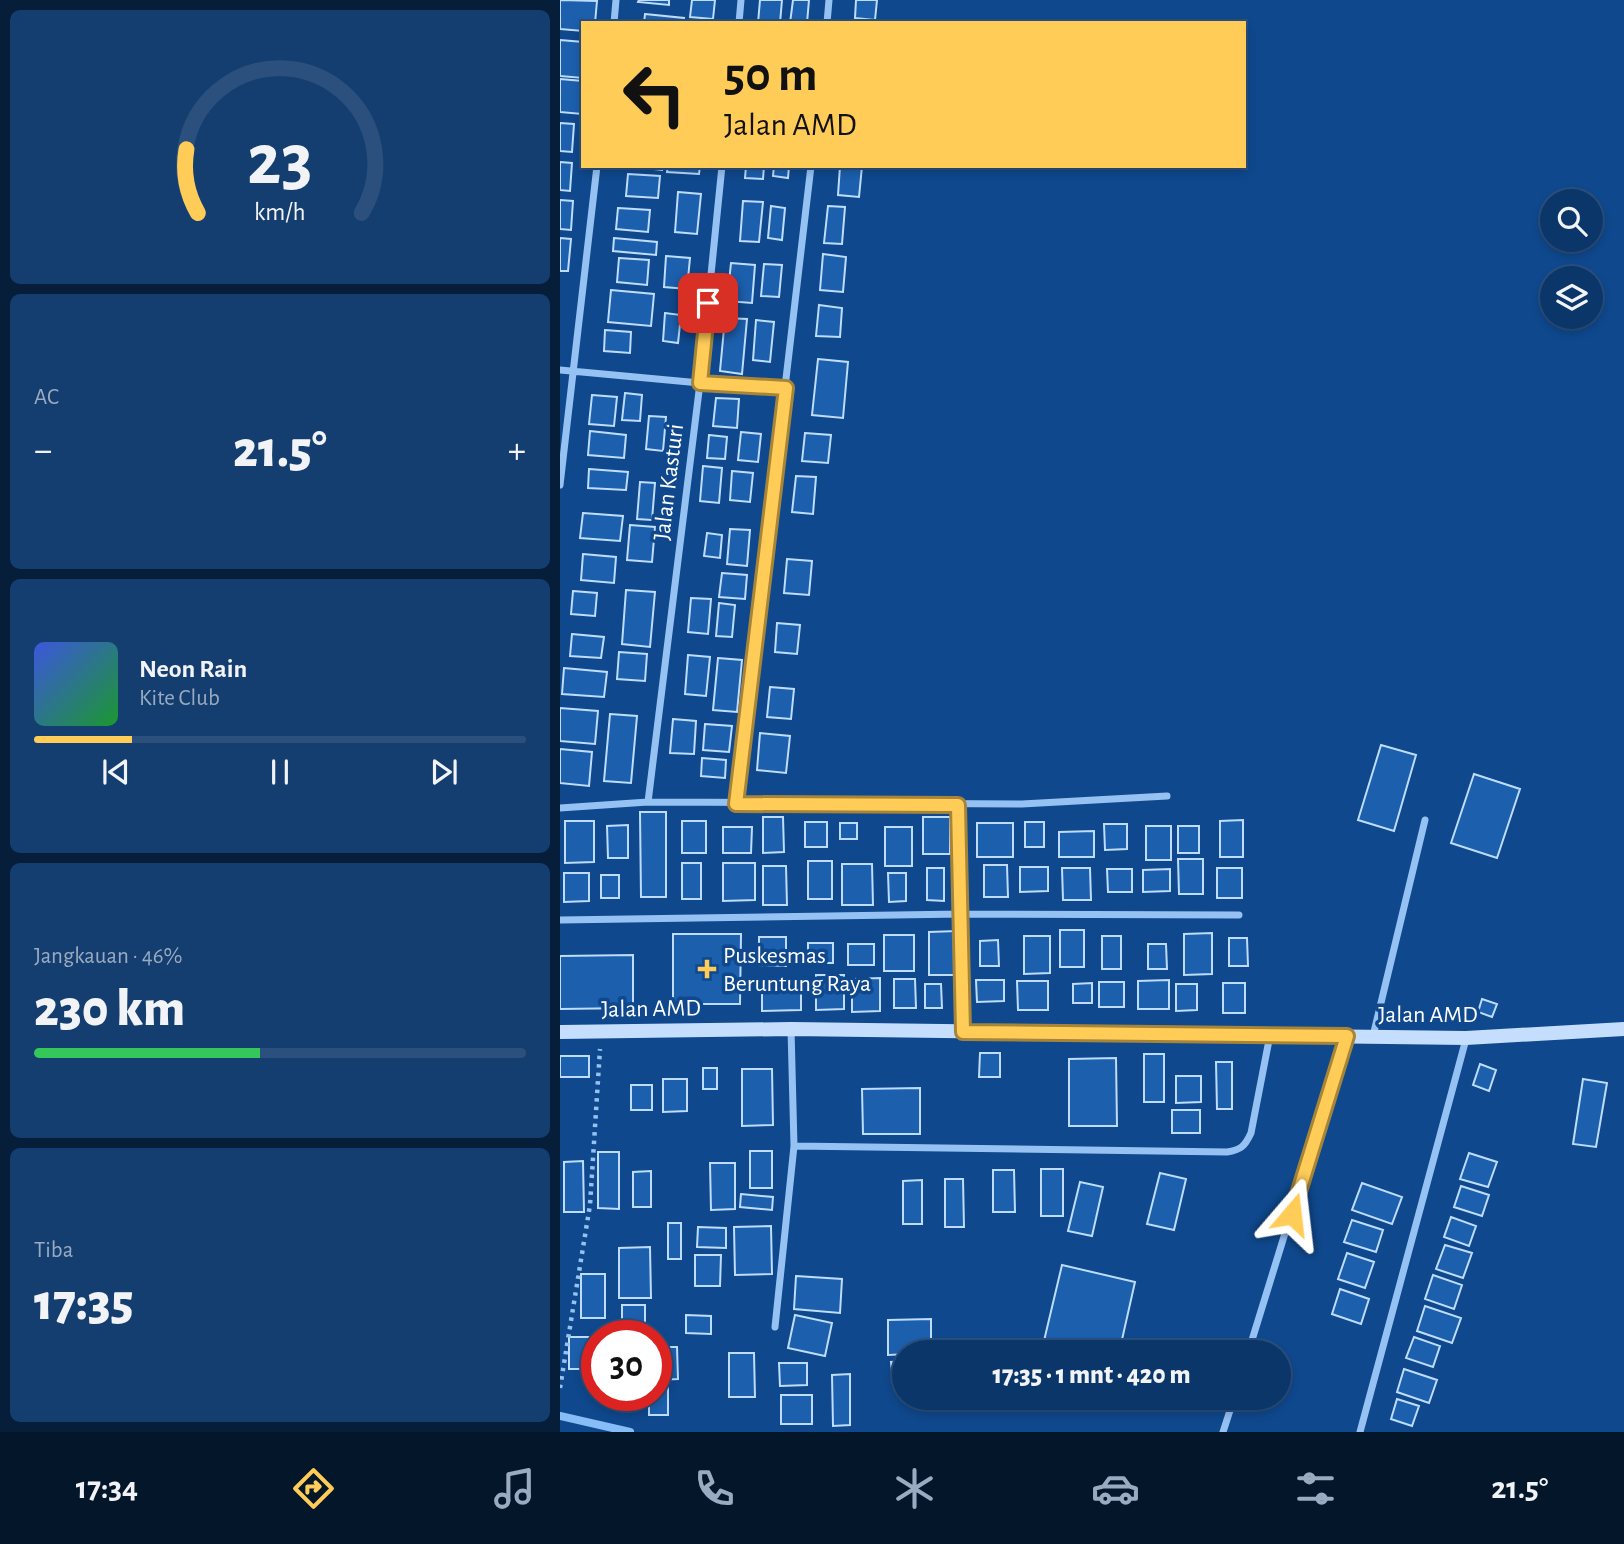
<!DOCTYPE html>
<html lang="id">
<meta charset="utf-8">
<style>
:root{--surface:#0b366a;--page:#143e70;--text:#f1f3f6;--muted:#9aabc1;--line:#2b507e;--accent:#ffcc58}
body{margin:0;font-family:"Alegreya Sans",sans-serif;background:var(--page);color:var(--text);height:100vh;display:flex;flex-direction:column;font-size:26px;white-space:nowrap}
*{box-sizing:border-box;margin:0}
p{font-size:23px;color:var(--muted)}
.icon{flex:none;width:38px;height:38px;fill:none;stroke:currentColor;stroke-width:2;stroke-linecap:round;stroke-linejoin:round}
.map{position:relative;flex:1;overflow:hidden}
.drawer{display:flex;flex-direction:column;gap:10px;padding:10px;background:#061e3a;width:560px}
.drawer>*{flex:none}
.banner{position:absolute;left:21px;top:21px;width:665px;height:147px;border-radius:0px;box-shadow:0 4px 10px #0003,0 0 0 2px var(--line);background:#ffcc58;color:#111;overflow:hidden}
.buttons{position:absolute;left:980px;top:189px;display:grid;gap:14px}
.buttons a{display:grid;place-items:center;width:63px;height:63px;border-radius:50%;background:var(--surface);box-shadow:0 4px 10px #0003,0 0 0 2px var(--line);font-size:35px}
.speed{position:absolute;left:21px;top:1320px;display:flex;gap:14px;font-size:35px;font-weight:700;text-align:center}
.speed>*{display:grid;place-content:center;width:91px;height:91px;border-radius:50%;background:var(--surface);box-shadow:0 4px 10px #0003,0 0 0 2px var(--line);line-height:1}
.speed .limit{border:10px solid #d22;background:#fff;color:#111}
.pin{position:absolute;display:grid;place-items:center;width:60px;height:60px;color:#fff;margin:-30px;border-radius:14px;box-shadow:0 4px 10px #0006}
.me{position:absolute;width:77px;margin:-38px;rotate:17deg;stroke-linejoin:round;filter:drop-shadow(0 0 5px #0008)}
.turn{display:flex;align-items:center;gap:24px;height:147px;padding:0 28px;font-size:32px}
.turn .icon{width:91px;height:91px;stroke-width:2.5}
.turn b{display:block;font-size:49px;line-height:60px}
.big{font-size:52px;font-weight:800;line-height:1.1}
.drawer .card{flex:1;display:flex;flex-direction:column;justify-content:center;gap:10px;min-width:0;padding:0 24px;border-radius:10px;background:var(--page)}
.drawer .dial{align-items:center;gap:0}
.dial svg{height:182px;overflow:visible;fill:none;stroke:var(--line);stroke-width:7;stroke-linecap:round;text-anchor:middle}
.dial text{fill:var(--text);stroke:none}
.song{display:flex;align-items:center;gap:21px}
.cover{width:84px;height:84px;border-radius:10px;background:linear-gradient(135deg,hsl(230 70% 55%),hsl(130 70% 35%))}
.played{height:7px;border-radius:4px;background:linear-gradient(90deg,var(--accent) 20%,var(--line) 20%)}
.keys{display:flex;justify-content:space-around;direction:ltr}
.heat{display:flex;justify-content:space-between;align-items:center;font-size:38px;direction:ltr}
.charge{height:10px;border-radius:5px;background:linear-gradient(90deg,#34c759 46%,var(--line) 0)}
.trip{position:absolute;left:332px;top:1340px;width:399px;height:70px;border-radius:35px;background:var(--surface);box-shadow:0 4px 10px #0003,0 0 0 2px var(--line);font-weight:800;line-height:70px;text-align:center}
.tab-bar{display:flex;height:112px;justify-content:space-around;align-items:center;background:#04162a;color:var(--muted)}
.tab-bar .icon{width:49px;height:49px}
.tab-bar .selected{color:var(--accent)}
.tab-bar b{font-size:32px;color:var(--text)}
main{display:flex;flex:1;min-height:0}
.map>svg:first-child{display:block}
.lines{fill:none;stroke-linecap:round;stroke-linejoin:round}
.stream{stroke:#87bdf7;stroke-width:8}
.building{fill:#1c5fad;stroke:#bddcfe;stroke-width:2}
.path{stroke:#96c2f3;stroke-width:4.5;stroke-dasharray:3.5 5;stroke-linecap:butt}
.street{stroke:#96c2f3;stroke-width:7}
.secondary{stroke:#c5defd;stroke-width:14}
.route-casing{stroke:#a68539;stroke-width:18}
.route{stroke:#ffcc58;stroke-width:12}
.poi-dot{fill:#ffcc58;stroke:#0f488d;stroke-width:2.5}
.labels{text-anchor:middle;stroke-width:7;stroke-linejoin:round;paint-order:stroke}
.street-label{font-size:24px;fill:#fff;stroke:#0f488d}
.poi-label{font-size:24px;fill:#fff;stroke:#0f488d;text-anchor:start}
</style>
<main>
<section class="drawer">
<div class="card dial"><svg viewBox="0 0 100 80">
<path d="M14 69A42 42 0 1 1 86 69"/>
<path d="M14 69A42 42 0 0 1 9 41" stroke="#ffcc58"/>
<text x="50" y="56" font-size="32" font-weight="700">23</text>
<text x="50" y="72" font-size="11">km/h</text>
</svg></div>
<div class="card"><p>AC</p>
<div class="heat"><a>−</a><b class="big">21.5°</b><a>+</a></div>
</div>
<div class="card">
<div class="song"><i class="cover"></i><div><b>Neon Rain</b><p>Kite Club</p></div></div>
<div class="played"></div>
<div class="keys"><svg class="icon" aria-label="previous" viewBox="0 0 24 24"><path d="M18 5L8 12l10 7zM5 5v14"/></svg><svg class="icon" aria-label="pause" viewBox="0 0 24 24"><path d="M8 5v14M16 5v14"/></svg><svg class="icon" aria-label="next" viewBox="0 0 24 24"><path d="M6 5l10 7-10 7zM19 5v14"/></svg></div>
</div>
<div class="card"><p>Jangkauan · 46%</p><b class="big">230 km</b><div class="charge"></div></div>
<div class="card"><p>Tiba</p><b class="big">17:35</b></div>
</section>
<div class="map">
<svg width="1064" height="1432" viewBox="0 0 1064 1432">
<rect width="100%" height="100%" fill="#0f488d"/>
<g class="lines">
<path class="stream" d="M0,1416L70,1432"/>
</g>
<path class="building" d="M0,0L37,1L35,23H23V31L0,29Z
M79,0H109V5L78,2Z
M132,0H155L153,19L130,17Z
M200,0H222L220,23H198Z
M233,0H249L247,23H230Z
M296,0H317L315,20L295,18Z
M85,14L124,18L123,23H84Z
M0,40L23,42V78L0,76Z
M0,79L23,81L22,114L0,112Z
M0,123L14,124L12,152L0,151Z
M0,162L12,163L10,191L0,190Z
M65,166H102V170Z
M108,166H140L139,174L107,172Z
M186,166H204L203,179L185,178Z
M214,166H229L228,178L213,176Z
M280,166H302L299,197L278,195Z
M68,174L100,176L98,198L66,196Z
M118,192L141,194L137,234L115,232Z
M0,200L13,201L11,230L0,229Z
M183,201L203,202L199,242L180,241Z
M211,206L225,208L222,240L208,238Z
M268,206L285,207L282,244L264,243Z
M58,208L90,210L88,232L56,229Z
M0,238L11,239L8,271H0Z
M54,238L97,242L96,255L53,251Z
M263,254L286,257L283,292L260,290Z
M106,256L130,258L127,289L104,287Z
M59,258L89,260L87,285L57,282Z
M171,263L195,265L192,303L167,301Z
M204,264L222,265L219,297L201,296Z
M51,290L94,294L91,326L48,322Z
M259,305L282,308L280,337L256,336Z
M105,313L121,315L118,343L103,341Z
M165,318L187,319L182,374L160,371Z
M196,320L214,322L210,362L193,360Z
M45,330L71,332L70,353L44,351Z
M258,359L288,362L283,418L252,415Z
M65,393L82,395L80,421L62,420Z
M32,395L57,397L54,426L29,424Z
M156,398L179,399L177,428L153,426Z
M89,416L106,417L103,451L86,449Z
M30,431L66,435L64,458L28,455Z
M181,432L201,434L198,462L178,460Z
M245,433L271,435L268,463L242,461Z
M149,435L167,437L165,459L147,458Z
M143,466L162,468L159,503L140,501Z
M29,469L68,472L66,490L28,488Z
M172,471L193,473L190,502L170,500Z
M236,476L256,477L253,514L232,512Z
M80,482L95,483L92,520L77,519Z
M23,513L63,516L60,541L20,538Z
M70,525L95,527L92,562L67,560Z
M170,529L190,530L187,566L167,564Z
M147,533L162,535L160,558L144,556Z
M23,554L56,557L54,583L21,580Z
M227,559L252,561L249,595L224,593Z
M162,573L187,575L185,599L159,597Z
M66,590L95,592L90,647L62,644Z
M13,591L37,593L35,616L11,614Z
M131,598L151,599L148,634L128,632Z
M159,603L175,605L172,637L156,636Z
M217,623L240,625L237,654L215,652Z
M12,634L44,637L41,658L10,656Z
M59,652L87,654L85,681L57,679Z
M128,655L150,657L146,696L125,694Z
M158,658L182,660L177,712L153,710Z
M4,668L47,672L44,697L2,694Z
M210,687L234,689L231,719L207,717Z
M0,708L38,711L35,744L0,741Z
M50,714L77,716L71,783L44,781Z
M113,719L136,721L134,754L110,753Z
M145,724L172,726L169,752L143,750Z
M200,733L230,736L226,773L197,770Z
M821,745L856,755L834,831L798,820Z
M0,749L32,752L29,786L0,783Z
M142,758L166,760L165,778L141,776Z
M914,774L960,789L937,858L891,843Z
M80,812H106V897H81Z
M203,817H223L224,852L203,853Z
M363,817H390V854H363Z
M683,820V857H660V821Z
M5,821H34V862L5,863Z
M122,821H146V853H122Z
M245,822H267V847H245Z
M465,822H484V847H465Z
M280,823H297V839H280Z
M417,823H453V857H417Z
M544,824H567V849L545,850Z
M68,825V858H48L47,826Z
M586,826H611V860H586Z
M618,826H639V853H618Z
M163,827H192L191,853H163Z
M325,827H352V866H325Z
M534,831V857H499V832Z
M618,859H643V894H619Z
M248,861H272V899H248Z
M122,863H141V899H122Z
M163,863H195V900L163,901Z
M282,864H312L313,905H282Z
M424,865H447L448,897H424Z
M203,866H226L227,905H203Z
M460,867H488V891L460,892Z
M367,868H384V901L367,900Z
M502,868H530L531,900H503Z
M657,868H682V898H657Z
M547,869H572V892H548Z
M610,869V891L583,892V870Z
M4,873H29V901L4,902Z
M328,873H346V901L329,902Z
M41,875H59V898H41Z
M500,930H524V967H500Z
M397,931L398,975H369V932Z
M652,933V974L624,975V934Z
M113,934H181L180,1004H113Z
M324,935H354V971H324Z
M464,936H490V973L464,974Z
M542,936H561V969H542Z
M199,937H226V966L199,965Z
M669,938H687L688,966H669Z
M438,940L439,966H420V941Z
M248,943H273V963H248Z
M288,944H314V965H288Z
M588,944H606L607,969H588Z
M73,955V1008L0,1009V956Z
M256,975H284V1009L256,1010Z
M320,978V1011L292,1012V979Z
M334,979H355L356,1008H334Z
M241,980V1010L202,1011V981Z
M416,980H444V1001L417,1002Z
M609,980V1009H578V981Z
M457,981H488V1010H458Z
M539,982H564V1007H539Z
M532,983V1003H513V984Z
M663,983H685V1013H663Z
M365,984H381L382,1008H365Z
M616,984H637V1010L616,1011Z
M922,999L937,1004L932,1017L918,1012Z
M420,1053H440V1077H419Z
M584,1054H604V1102H584Z
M0,1056H29V1077H0Z
M556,1058L557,1126H509V1059Z
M656,1062H672V1109H657Z
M920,1064L936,1070L929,1091L913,1085Z
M143,1068H157V1089H143Z
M182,1069H212L213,1125L182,1126Z
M616,1076H641V1102L616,1103Z
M103,1079H127V1111L103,1112Z
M1023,1079L1047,1083L1036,1147L1013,1144Z
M71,1085H92V1110H71Z
M360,1088V1134H303L302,1089Z
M612,1110H640V1133H612Z
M190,1151H212V1188H190Z
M38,1152H59V1209L38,1208Z
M909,1153L937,1162L928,1187L900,1179Z
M23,1161L24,1212H4V1162Z
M150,1163H175V1209L151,1210Z
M481,1169H503V1216H481Z
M433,1170H454L455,1212H433Z
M91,1171V1207H73V1172Z
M600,1173L626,1179L614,1230L587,1224Z
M385,1179H403L404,1227H385Z
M362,1180V1224H343V1181Z
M520,1182L543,1187L532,1236L508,1231Z
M802,1183L842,1197L832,1224L792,1210Z
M901,1186L929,1195L922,1216L894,1207Z
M181,1194L213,1197L212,1210L180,1207Z
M891,1217L916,1226L909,1246L884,1237Z
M792,1220L823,1230L816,1252L784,1242Z
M108,1223H121V1259H108Z
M211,1226L212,1274L175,1275L174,1227Z
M138,1227L166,1228V1248L137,1247Z
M885,1245L912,1253L903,1278L876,1269Z
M90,1247L91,1298H59V1248Z
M787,1253L814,1262L805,1288L778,1279Z
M135,1255H161L160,1286H135Z
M502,1265L575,1282L559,1353H519L483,1345Z
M21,1274H45V1318H21Z
M873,1275L902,1285L894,1309L865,1299Z
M236,1276L282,1279L280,1313L234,1309Z
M780,1289L809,1299L801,1324L772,1314Z
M62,1305H85V1323H62Z
M865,1306L901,1318L892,1343L857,1331Z
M126,1315L151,1316V1334L126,1333Z
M235,1315L272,1323L265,1356L228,1348Z
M371,1319V1353L328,1355V1320Z
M9,1337H30L31,1369H9Z
M854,1337L880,1346L873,1367L846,1358Z
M96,1347H117L118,1379L96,1380Z
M169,1353H194L195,1397H169Z
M345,1361V1372H332L331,1362Z
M219,1363H247V1385L220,1386Z
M844,1369L877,1380L869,1403L837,1392Z
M290,1374V1425L273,1426L272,1375Z
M96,1387H108V1415H89V1395H96Z
M221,1395H252V1424H221Z
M837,1399L859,1406L852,1426L831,1419Z"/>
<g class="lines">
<path class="path" d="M0,1388L30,1205L40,1049"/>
<path class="street" d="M54,23L56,0
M179,23L181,0
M267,23L269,0
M0,370L140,383L226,388
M0,485L37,166
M88,802L140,383L162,166
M176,804L251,166
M398,805L403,1032
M0,808L88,802L462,804L607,796
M0,920L402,914L679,915
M813,1036L865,820
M234,1146L667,1152C681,1150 685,1146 691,1133L710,1035
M215,1327L234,1146L231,1029
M688,1353L786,1036
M663,1432L674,1398
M800,1432L906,1039"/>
<path class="secondary" d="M0,1032L231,1029L906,1038L1064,1029"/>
</g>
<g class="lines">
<g class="route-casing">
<path id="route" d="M148,303L140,383L226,388L176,804L398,805L403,1032L787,1036L732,1214"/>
</g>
<use href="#route" class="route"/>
</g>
<path class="poi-dot" d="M143.5 958.5h7v7h7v7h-7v7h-7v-7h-7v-7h7z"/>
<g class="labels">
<g class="street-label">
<text transform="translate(108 482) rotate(-83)" y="8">Jalan Kasturi</text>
<text transform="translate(91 1008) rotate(-1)" y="8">Jalan AMD</text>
<text x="868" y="1022">Jalan AMD</text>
</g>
<g class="poi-label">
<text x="163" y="963">Puskesmas<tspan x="163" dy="28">Beruntung Raya</tspan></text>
</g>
</g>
</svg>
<div class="buttons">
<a><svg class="icon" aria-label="search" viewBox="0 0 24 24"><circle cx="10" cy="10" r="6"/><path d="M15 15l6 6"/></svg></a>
<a><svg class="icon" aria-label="layers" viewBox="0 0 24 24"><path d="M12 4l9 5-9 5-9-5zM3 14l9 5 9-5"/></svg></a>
</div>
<div class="speed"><div class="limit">30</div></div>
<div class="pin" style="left:148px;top:303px;background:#d93025"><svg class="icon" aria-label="arrive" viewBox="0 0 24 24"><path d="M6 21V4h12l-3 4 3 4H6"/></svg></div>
<svg class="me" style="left:732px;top:1214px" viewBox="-20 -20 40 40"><path d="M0-17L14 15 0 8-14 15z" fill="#ffcc58" stroke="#fff" stroke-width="4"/></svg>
<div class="trip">17:35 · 1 mnt · 420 m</div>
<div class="banner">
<div class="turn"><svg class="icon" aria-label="left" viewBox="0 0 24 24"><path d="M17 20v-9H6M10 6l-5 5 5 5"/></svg><div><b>50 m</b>Jalan AMD</div></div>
</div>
</div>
</main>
<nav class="tab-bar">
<b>17:34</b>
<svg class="icon selected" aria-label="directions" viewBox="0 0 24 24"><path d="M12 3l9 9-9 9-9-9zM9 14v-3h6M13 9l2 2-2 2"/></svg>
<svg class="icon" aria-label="music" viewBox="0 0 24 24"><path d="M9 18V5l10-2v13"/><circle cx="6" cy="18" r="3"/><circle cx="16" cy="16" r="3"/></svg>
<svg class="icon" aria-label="phone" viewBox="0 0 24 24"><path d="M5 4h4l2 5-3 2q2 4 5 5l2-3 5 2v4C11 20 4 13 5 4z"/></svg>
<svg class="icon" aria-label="climate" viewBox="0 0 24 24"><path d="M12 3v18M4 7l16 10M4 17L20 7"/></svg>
<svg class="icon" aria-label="car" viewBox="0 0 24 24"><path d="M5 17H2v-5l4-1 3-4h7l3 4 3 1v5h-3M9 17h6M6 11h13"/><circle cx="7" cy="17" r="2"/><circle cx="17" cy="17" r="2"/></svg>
<svg class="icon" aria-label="filters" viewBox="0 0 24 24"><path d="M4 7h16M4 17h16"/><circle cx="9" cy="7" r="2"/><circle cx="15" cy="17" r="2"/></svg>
<b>21.5°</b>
</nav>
